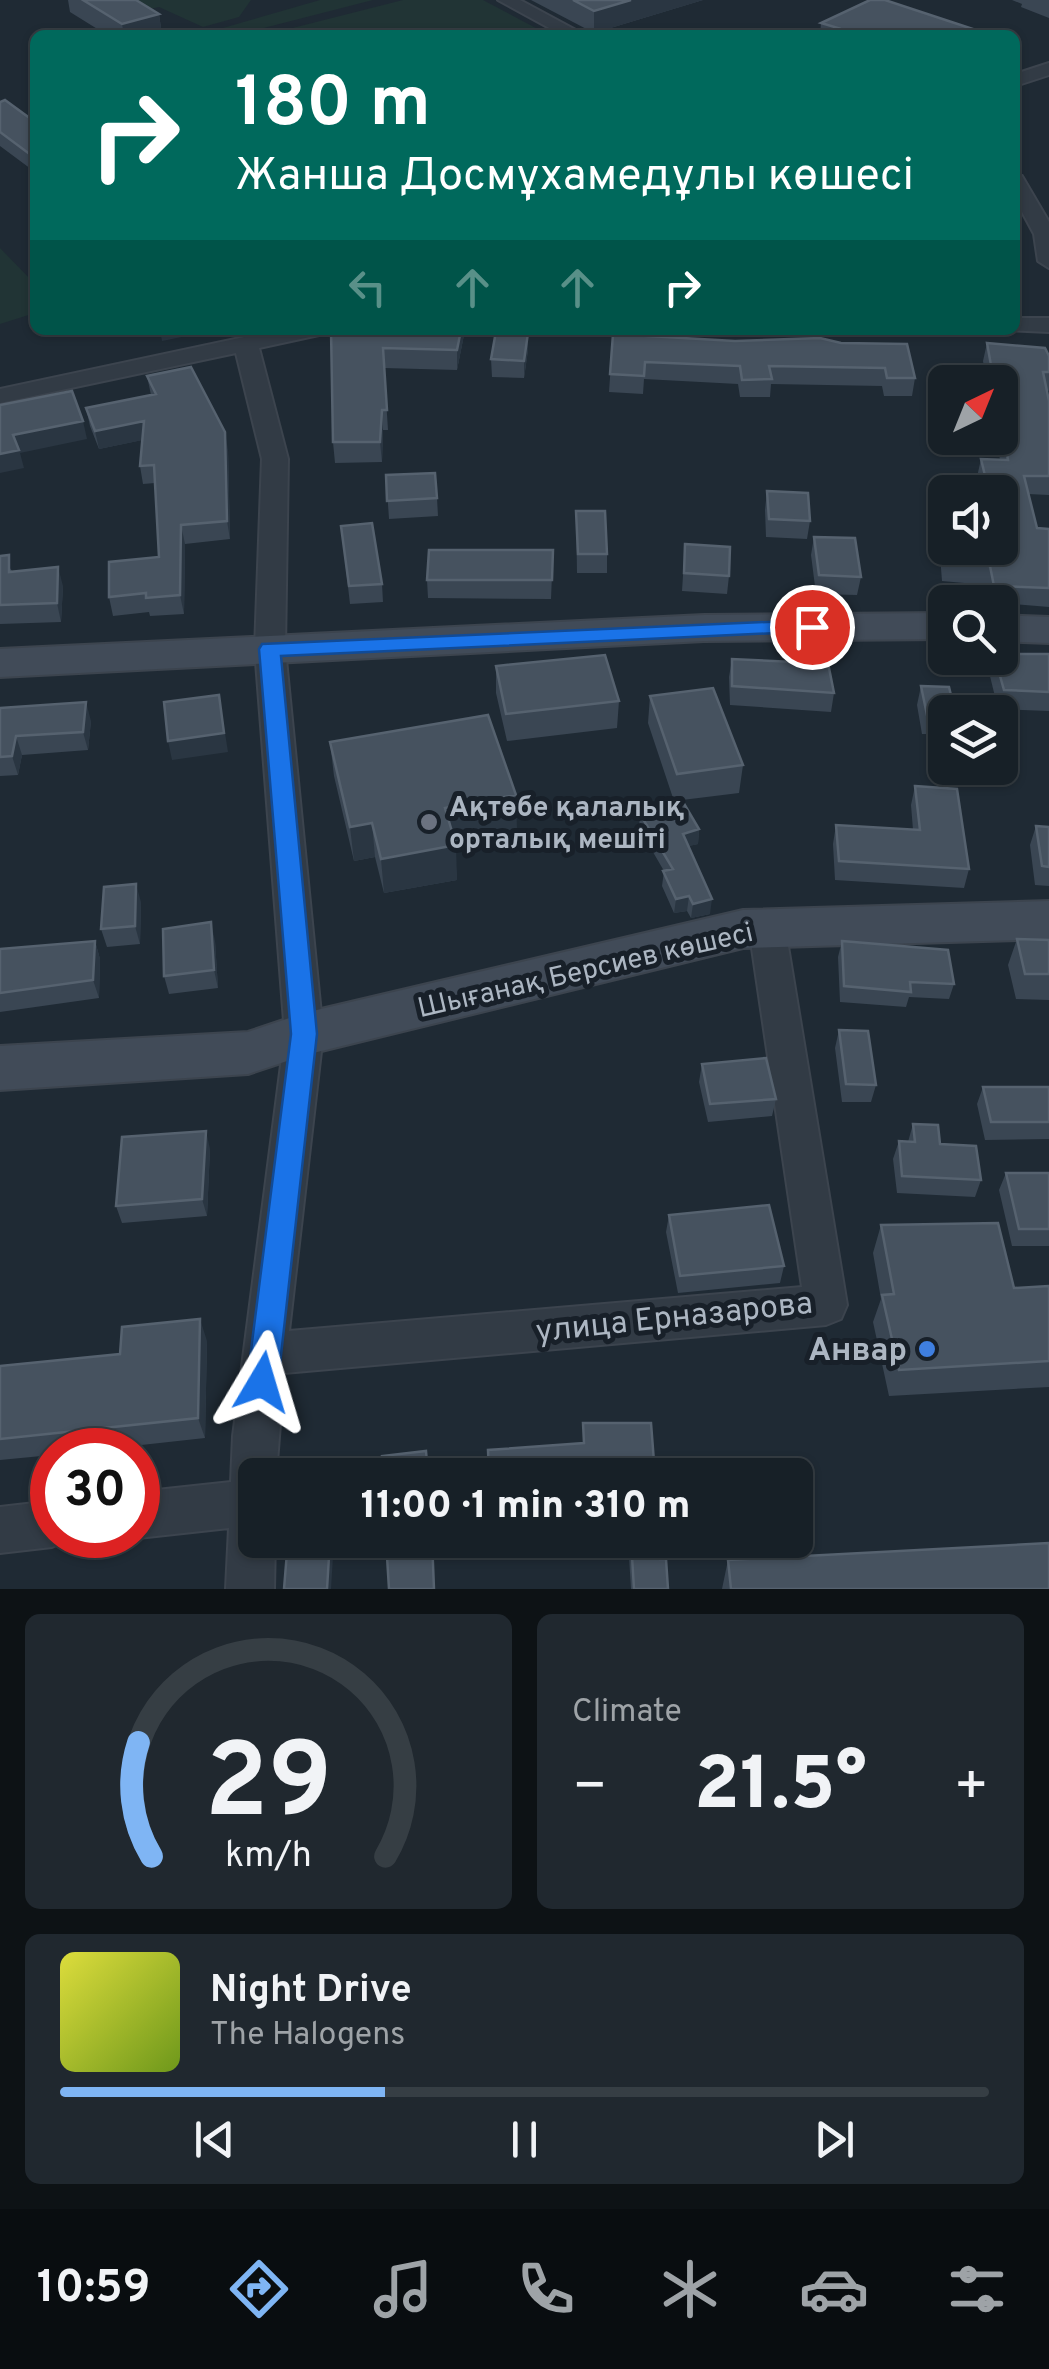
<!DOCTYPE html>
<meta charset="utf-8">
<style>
:root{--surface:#172027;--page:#20282f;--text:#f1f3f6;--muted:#9ea3a7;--line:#363e44;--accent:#7fb5f4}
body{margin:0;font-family:Overpass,sans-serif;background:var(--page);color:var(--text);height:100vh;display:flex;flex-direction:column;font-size:38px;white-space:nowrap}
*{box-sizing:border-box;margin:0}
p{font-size:32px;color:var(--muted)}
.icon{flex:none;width:55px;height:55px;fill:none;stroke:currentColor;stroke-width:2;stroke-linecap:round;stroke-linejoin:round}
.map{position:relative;height:1589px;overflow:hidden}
.details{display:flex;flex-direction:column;gap:25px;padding:25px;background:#0d1215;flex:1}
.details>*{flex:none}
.banner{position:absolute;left:30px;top:30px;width:990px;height:305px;border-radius:15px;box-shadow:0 2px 8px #0004,0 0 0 2px var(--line);background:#00695c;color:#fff;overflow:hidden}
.needle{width:65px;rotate:43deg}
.fabs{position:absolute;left:928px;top:365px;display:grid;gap:20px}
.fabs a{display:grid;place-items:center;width:90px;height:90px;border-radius:15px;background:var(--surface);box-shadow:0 2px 8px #0004,0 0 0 2px var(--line);font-size:50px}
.speed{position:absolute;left:30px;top:1428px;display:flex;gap:20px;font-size:50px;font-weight:700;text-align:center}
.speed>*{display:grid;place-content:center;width:130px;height:130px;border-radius:50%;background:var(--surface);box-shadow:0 2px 8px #0004,0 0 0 2px var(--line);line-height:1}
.speed .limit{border:15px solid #d22;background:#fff;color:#111}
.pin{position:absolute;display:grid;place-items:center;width:85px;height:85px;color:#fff;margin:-42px;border:5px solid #fff;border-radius:50%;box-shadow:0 2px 10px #0007}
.me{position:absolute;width:110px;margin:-55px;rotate:7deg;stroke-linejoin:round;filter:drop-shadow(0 0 8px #0008)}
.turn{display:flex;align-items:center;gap:35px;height:210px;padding:0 40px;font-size:45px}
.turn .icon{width:130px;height:130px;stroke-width:2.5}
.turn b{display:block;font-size:70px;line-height:85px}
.lanes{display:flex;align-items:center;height:95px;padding:0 40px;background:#0003;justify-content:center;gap:50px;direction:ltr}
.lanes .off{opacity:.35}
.big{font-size:75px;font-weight:800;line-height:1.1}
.details .widget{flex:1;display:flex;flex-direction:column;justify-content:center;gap:15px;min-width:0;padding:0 35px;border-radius:15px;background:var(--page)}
.details .dial{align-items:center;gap:0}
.dial svg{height:260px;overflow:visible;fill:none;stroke:var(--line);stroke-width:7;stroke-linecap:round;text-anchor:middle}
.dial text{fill:var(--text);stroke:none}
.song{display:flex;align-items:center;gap:30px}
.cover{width:120px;height:120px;border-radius:15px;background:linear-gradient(135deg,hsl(60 70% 55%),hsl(80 70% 35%))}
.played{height:10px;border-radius:5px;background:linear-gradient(90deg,var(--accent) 35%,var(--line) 35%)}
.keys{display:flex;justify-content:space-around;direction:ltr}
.heat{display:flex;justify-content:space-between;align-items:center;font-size:55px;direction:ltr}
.details .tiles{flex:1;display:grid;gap:25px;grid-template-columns:1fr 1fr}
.widget:last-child{grid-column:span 2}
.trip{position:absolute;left:238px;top:1458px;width:575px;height:100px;border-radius:15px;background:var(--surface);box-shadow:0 2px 8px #0004,0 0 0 2px var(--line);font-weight:800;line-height:100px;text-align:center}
.dock{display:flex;height:160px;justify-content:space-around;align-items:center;background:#090d10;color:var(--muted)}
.dock .icon{width:70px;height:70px}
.dock .current{color:var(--accent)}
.dock b{font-size:45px;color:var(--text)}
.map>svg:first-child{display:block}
.green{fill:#213435}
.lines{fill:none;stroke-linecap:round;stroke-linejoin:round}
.street-casing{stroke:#3c444e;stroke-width:4}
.secondary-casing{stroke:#3c444e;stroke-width:4}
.street{fill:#323b45;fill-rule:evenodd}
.secondary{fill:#414b58;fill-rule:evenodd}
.wall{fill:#3a4653}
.shaded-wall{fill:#2a3642}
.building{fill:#46525f;stroke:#56626f;stroke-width:2.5}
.route{fill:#1a73e8;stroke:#114b97;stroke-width:2.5}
.worship-dot{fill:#6b7280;stroke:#182029;stroke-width:4}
.shop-dot{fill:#3f7fe0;stroke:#182029;stroke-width:4}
.labels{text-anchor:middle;stroke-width:10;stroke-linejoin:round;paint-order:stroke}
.poi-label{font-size:28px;font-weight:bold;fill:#acb6c2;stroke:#182029;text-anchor:start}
.street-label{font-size:28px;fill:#acb6c2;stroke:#182029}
.near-street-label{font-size:32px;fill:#acb6c2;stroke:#182029}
.near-poi-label{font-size:32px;font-weight:bold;fill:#acb6c2;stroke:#182029;text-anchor:end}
</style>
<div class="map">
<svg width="1049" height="1589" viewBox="0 0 1049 1589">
<rect width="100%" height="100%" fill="#1f2a34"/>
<path class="green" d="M127,0H251L239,17L203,27L159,7L145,10Z
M320,0H373L236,35L209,32Z
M403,0H483L549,35H265Z
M0,248L35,284V313L0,324Z"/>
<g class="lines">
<g class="street-casing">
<path id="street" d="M498,0H520L585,35H562Z
M1049,63V75L1015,86V74Z
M1015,174L1022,176L1049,222V268L1038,261L1034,234L1015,199Z
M1015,318H1049V332L1007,330H1015Z
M277,330H323L319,335L259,348L288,459L285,649L323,1034L289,1331L802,1287L749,928L755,918L767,914L779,918L785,928L847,1305L841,1319L826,1325L284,1373L276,1475H255V1540H275L274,1589H226L229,1528L138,1538L131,1535H138V1492L231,1482L233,1436L285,1034L255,649L262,459L236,353L0,403V389Z
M52,1501V1535H71L68,1540L52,1547L0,1553V1507Z"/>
</g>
<g class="secondary-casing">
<path id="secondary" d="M945,613V639L704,641L0,677V649L704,615Z
M1000,615L1049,617V643L1000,641Z
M1049,901V939L743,948L305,1055L248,1074L0,1090V1046L248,1032L304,1013L743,910Z"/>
</g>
<use href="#street" class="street"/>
<use href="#secondary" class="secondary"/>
</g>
<path class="wall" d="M68,0H136L159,14L162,35H107L70,12Z
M531,0H703L594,33Z
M1012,0H1049V18L1021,7L1022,4Z
M821,23L991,35H820Z
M0,102L35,122V172L0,146Z
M331,330H465L457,370L384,368L388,430H383L382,462L335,463L333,442Z
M528,333V350L524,378L492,377L491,359Z
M613,334L735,341L820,338L915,378L912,396H884L882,386L771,384L770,397H740L738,384L644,379L643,394L609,392Z
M987,343L1049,356V391L1047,390L1049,401V495L1028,494L1037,528L1049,529V607L989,602L986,585L942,581L939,542L943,524L1000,548V492H967L968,488H979L977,477L981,459L1000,460L996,438H1000V382H987L983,361Z
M147,376L228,450L230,539L185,544L184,614L150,616L149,612L113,616L109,597L159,557L155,483L143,484L140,466L142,440L99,449L90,426L86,408L151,395Z
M386,475L437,498L438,516L389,519Z
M767,491L810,521L807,539L766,537L765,510Z
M576,511L607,554V573H577Z
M341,526L382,584L383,602L350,604Z
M814,537L861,577L857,595L816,594L811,555Z
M685,544L729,576L727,594L682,591Z
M553,550L551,599L428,598L427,580Z
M0,556L13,572L63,586L61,622L0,624Z
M1049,654V711L998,709L989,672L993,658Z
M732,659L794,662L795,659L834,693L831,712L730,705L729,677Z
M496,666L619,701L617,728L507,741L496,693Z
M921,686L945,712V734H922L917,705Z
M650,696L743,765L739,793L674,801L648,723Z
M0,708L91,721L88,750L22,755L18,775L0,776Z
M330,742L517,830L454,841L457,880L384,893L375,857L354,861L334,776Z
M915,786L969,869L964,888L835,880L833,844L836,825L913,830L911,805Z
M640,814L699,829L698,844L688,846L710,914L691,918L687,911L674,913L662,886L664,871L639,828Z
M1036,826L1049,827V886L1035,885L1030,845Z
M141,902L140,944L107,947L101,929Z
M1017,939L1049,940V1000L1016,999L1008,965Z
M95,941L100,959L99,998L0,1012V949Z
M215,941L218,988L169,994L164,976Z
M842,941L954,984L949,999L909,997L906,1007L840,1002L838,957Z
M839,1030L876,1085L871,1102H842L835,1048Z
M702,1064L776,1099L772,1116L708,1122L699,1082Z
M983,1087H1049V1139L985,1140L977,1104Z
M913,1124L940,1144L981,1180L975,1197L897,1193L893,1159L899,1141L908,1142Z
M210,1149L207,1216L122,1223L116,1206Z
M1006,1173H1049V1246H1012L999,1190Z
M669,1215L784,1266L780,1283L678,1293L666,1232Z
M881,1225L1014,1288L1049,1286V1387L889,1396L873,1322L881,1299L873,1253Z
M207,1341L205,1438L96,1450H52V1455L0,1460V1366L120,1354Z
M492,1540H563L562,1542L493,1548Z
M628,1540H659L660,1559L668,1589H631Z
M728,1560L1049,1589H722Z"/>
<path class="shaded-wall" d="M631,0H703L594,33V11Z
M159,14L162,35H124L122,24Z
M160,330H216L162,341Z
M461,330H465L457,370V350Z
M528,333V350L524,378V361Z
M382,410L383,430L382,462L380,442Z
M83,421L87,439L20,453L24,468L0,473V454L13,435Z
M144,421L148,439L99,449L95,431Z
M225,432L228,450L230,539L227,521Z
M181,525L185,544L184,614L180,595Z
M58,567L63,586L61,622L57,603Z
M219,695L228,752L172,760L168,741Z
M86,702L91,721L88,750L83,732Z
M16,736L22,755L18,775L12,756Z
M516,795L517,830L446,842L445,808Z
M372,823L375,857L354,861L350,827Z
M699,829L698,844L681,848L683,834Z
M456,845L457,880L384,893L381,859Z
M136,884L141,902L140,944L135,926Z
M689,896L687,911L674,913L676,899Z
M712,899L710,914L691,918L693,904Z
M211,922L215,941L218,988L214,970Z
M95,941L100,959L99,998L93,980Z
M206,1131L210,1149L207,1216L202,1199Z
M200,1319L207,1341L205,1438L198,1418Z
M330,1540H334L331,1589H327Z"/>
<path class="building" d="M83,0H136L159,14L122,24Z
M573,0H631L594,11Z
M870,0H885L991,35H824L838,28L821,23Z
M5,100L35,122V158L0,132V102Z
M331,330H461L457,350L383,348L387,410H382L380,442H333Z
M496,331L528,333L524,361L491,359Z
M613,334L735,341L820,338L841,343L907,344L915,378H887L885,368L769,366L772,379L742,380L740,366L645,362L644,376L610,374Z
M987,343L1045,348L1049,356V372H1043L1049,401V476H1024L1037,528L1049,529V588L994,586L990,566L947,563L945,548H1000V492H970L968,488H988L981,459L1008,460L1000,417V382H994Z
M191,367L225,432L227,521L181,525L180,595L146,598V593L109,597V562L159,557L154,465L140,466L144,421L95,431L86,408L156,394L147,376Z
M72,391L83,421L13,435L19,450L0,454V405Z
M435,473L437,498L387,501L386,475Z
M767,491L808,493L810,521L769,519Z
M576,511H605L607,554H578Z
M372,523L382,584L349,586L341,526Z
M814,537L855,538L861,577L819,575Z
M685,544L730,547L729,576L684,573Z
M429,550H553L552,580H427Z
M9,555V572L58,567L57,603L0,605V556Z
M1000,654H1049V692L1004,690L995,658H1000Z
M605,655L619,701L506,714L496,666Z
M827,658L834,693L732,686V659L795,662V659Z
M921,686L949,687L955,712H945V715H927Z
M713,688L743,765L677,774L650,696Z
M219,695L224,733L168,741L164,702Z
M86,702L83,732L16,736L12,756L0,757V708Z
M488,715L516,795L445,808L456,845L381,859L372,823L350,827L330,742Z
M915,786L957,789L969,869L839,861L836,825L920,830Z
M683,802L699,829L683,834L712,899L693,904L689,896L676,899L663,871L673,869L640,814Z
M1036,826L1049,827V867L1042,866Z
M136,884L135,926L101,929L104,887Z
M211,922L214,970L164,976L163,929Z
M1017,939L1049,940V974H1025Z
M95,941L93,980L0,993V949Z
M842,941L948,950L954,984L910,982L911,992L844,986Z
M839,1030L868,1031L876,1085L846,1084Z
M766,1058L776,1099L710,1104L702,1064Z
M983,1087H1049V1122H991Z
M913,1124L938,1125L940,1144L976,1146L981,1180L902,1176L899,1141L915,1142Z
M206,1131L202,1199L116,1206L122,1137Z
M1006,1173H1049V1229H1019Z
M769,1205L784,1266L680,1276L669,1215Z
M998,1223L1014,1288L1049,1286V1361L899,1370L882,1295L894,1294L881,1225Z
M200,1319L198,1418L0,1439V1366L120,1354L122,1327Z
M583,1423H651L655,1475H489L488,1450L584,1443Z
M426,1451L428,1475H383L382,1456Z
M334,1468L333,1475H293V1469Z
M288,1540H330L327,1589H284Z
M386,1540H432L434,1589H389Z
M631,1540H659L660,1559H666L668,1589H634Z
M1049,1543V1589H731L728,1560Z"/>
<path class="route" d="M812,620L823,627L820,631L281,656L317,1034L278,1382L273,1392L262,1396L251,1392L247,1382L291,1034L259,649L262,644Z"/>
<circle class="worship-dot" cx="429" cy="822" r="10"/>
<circle class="shop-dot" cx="927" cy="1349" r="10"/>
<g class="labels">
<g class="poi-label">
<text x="449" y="816">Ақтөбе қалалық<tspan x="449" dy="32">орталық мешіті</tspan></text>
</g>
<g class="street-label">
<text transform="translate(585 969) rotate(-13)" y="10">Шығанақ Берсиев көшесі</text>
</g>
<g class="near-street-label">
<text transform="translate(674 1316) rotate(-6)" y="11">улица Ерназарова</text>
</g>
<g class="near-poi-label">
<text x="907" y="1360">Анвар</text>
</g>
</g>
</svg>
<div class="fabs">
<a><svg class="needle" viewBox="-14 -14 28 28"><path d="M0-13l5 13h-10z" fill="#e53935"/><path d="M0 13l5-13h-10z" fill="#9ea3a7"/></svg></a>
<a><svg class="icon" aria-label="sound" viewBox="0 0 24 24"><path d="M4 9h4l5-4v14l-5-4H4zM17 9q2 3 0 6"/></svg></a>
<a><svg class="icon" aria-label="search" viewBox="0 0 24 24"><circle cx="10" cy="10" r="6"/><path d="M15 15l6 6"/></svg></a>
<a><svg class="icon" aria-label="layers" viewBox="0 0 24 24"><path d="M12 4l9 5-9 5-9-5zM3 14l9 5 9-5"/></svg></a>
</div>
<div class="speed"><div class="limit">30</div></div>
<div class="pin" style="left:812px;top:627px;background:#d93025"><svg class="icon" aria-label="arrive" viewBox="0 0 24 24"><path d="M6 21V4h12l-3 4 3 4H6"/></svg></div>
<svg class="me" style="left:262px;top:1382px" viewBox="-20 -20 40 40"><path d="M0-17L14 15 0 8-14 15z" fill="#1a73e8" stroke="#fff" stroke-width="4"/></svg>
<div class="trip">11:00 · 1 min · 310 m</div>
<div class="banner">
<div class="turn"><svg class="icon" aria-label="right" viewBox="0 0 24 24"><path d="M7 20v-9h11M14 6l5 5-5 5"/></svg><div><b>180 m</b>Жанша Досмұхамедұлы көшесі</div></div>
<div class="lanes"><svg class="icon off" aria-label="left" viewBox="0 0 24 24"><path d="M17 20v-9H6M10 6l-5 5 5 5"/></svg><svg class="icon off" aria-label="ahead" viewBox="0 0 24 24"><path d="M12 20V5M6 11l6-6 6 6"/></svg><svg class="icon off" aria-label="ahead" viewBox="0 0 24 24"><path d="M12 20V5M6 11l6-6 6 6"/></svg><svg class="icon" aria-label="right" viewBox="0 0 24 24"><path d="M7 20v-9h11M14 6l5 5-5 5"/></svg></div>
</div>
</div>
<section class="details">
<div class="tiles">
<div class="widget dial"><svg viewBox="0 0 100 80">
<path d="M14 69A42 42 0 1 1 86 69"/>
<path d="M14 69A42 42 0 0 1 10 34" stroke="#7fb5f4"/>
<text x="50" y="56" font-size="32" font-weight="700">29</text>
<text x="50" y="72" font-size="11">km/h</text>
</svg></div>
<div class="widget"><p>Climate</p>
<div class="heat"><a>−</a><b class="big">21.5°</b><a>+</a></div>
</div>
<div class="widget">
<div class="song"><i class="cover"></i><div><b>Night Drive</b><p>The Halogens</p></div></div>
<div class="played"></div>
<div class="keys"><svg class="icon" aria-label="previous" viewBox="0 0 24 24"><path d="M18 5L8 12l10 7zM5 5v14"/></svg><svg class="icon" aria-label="pause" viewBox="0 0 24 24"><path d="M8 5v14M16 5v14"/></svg><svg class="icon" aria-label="next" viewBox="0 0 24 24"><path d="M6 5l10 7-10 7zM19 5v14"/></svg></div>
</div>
</div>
</section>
<nav class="dock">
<b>10:59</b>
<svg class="icon current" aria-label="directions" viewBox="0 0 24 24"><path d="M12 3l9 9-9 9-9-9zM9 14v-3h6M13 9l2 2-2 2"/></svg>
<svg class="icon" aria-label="music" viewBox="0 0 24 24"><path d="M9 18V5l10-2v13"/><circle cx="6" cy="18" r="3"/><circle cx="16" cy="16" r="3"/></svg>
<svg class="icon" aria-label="phone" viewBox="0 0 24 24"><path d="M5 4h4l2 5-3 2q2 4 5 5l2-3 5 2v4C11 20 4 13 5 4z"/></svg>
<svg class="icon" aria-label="climate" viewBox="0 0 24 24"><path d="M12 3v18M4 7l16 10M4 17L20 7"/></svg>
<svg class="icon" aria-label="car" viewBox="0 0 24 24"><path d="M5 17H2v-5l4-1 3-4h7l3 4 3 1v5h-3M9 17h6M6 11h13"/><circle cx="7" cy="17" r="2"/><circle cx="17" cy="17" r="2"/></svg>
<svg class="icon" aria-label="filters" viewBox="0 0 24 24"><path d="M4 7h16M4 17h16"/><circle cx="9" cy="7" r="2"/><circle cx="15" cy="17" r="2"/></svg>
</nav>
